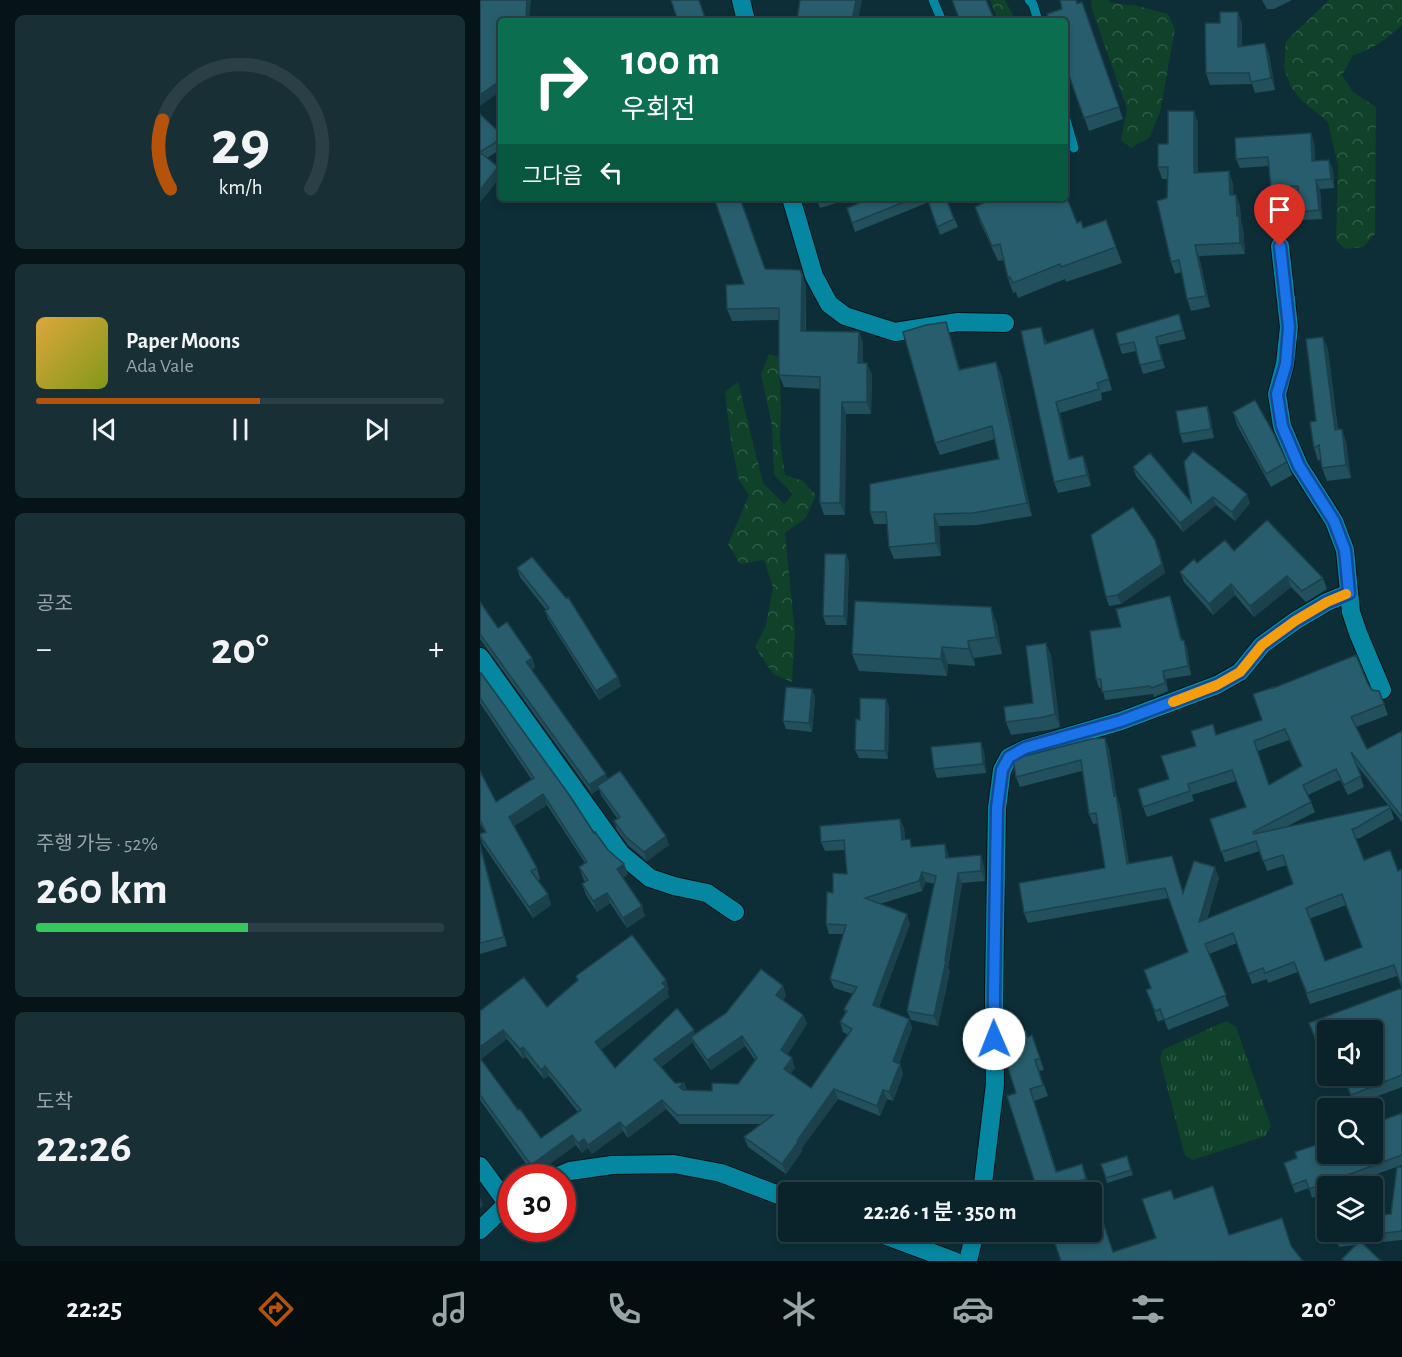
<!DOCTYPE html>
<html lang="ko">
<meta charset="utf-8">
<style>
:root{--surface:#0a2229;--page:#182f35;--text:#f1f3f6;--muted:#99a4a8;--line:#2a3f46;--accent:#b45309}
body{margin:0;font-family:"Alegreya Sans","Noto Sans KR",sans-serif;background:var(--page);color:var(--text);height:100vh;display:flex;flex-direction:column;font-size:22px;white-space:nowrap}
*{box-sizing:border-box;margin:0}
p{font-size:20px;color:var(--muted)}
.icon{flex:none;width:33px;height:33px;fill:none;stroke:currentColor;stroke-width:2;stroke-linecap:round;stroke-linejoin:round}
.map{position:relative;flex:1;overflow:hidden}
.side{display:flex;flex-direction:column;gap:15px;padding:15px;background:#061317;width:480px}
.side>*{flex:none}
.guide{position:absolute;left:18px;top:18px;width:570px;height:183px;border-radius:6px;box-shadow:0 3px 9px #0003,0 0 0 2px var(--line);background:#0b6e4f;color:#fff;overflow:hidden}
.fabs{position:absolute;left:837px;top:1020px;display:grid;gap:12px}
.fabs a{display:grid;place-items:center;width:66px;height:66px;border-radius:6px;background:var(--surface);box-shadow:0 3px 9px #0003,0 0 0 2px var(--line);font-size:30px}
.speed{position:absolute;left:18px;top:1164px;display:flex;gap:12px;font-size:30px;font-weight:700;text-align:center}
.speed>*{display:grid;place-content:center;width:78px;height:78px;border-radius:50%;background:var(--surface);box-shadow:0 3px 9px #0003,0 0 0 2px var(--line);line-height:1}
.speed .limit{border:9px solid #d22;background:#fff;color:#111}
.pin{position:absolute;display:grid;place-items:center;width:51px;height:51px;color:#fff;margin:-62px -26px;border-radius:50% 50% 50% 0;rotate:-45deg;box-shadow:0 0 6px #0007}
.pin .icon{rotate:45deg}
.me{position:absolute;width:66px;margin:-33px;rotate:359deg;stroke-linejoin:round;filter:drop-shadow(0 0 4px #0008)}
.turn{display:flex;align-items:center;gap:21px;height:126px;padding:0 24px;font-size:27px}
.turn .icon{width:78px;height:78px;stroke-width:2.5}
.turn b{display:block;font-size:42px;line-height:51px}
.then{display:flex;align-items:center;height:57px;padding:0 24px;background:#0003;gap:12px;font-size:22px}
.big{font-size:45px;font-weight:600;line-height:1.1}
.side .widget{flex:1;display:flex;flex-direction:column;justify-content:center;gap:9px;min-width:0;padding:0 21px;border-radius:9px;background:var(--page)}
.side .dial{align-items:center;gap:0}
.dial svg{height:156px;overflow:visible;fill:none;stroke:var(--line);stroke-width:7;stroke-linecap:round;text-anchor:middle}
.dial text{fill:var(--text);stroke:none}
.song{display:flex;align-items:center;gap:18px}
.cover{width:72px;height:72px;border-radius:9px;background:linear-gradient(135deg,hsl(40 70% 55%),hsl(70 70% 35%))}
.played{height:6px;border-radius:3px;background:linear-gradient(90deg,var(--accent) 55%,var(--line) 55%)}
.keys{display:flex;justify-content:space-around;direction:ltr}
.heat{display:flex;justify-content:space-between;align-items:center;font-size:33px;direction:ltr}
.charge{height:9px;border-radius:4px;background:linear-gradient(90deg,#34c759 52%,var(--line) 0)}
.trip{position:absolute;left:298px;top:1182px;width:324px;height:60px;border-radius:6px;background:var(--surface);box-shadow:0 3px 9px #0003,0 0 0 2px var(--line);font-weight:600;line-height:60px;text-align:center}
.dock{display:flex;height:96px;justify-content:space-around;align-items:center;background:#040e10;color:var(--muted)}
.dock .icon{width:42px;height:42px}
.dock .on{color:var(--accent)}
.dock b{font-size:27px;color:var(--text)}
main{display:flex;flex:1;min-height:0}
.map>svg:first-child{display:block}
.grass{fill:url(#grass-tufts)}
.forest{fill:url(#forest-crowns)}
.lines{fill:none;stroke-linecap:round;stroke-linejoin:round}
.lane-casing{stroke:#071418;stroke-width:10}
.street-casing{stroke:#071418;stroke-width:20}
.secondary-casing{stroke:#071418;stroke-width:20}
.lane{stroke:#0687a1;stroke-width:9}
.street{stroke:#0687a1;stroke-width:18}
.secondary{stroke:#0687a1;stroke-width:18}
.wall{fill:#22505d;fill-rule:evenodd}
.shaded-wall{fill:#1b414c}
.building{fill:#275d6c;stroke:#1b414c;stroke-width:1.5;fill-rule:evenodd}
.route-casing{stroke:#114b97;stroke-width:15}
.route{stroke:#1a73e8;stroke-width:10}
.slow{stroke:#f59e0b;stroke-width:10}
</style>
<main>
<section class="side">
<div class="widget dial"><svg viewBox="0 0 100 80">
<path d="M14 69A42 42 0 1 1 86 69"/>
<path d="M14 69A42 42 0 0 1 10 34" stroke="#b45309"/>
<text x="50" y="56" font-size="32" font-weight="700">29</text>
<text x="50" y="72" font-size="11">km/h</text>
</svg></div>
<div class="widget">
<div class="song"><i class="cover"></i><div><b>Paper Moons</b><p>Ada Vale</p></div></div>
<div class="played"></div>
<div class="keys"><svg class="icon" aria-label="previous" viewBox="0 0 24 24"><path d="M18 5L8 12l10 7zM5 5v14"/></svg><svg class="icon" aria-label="pause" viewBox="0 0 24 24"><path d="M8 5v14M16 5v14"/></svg><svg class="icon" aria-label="next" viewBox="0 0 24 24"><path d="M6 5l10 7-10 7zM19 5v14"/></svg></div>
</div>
<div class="widget"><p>공조</p>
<div class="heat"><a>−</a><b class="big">20°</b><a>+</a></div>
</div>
<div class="widget"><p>주행 가능 · 52%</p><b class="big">260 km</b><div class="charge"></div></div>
<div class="widget"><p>도착</p><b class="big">22:26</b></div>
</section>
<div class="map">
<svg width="922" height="1261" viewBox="0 0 922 1261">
<defs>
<pattern id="grass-tufts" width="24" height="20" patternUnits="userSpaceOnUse" patternTransform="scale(1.5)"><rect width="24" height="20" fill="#104129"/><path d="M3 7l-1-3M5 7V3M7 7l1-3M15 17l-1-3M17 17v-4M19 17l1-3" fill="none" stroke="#305c48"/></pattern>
<pattern id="forest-crowns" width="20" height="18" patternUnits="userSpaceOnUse" patternTransform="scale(1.5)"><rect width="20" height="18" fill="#104129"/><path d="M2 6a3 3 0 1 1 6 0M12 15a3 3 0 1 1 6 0" fill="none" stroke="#305c48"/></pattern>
</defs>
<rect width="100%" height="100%" fill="#0d2e37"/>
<path class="grass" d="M746,1021L756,1027L791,1126L785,1136L713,1160L705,1156L680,1059L682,1050Z"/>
<path class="forest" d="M510,0H525L536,21H518Z
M611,0H629L631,3L658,6L688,14L695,29L680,112L670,137L651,148L641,140L647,109L613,12Z
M849,0H922V25C909,37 891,51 873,55L862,75L873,92L896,107L895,234L883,247L865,249L856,240L858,166L848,122L822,101L811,87L804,68L806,41Z
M289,354L299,357L301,409L300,440L305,475L323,481L336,495L326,518L305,533L315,633L312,682L293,674L275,647L286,625L293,587L284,560L260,564L248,544L269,495L259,480L251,442L245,392L258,382L283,483L304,504L313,494L294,475L292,426L281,374Z"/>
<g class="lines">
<g class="lane-casing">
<path id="lane" d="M453,0L462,21
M549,0L553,4L558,21
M585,116L594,148"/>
</g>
<g class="street-casing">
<path id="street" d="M261,0L266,21
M311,198L334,276L349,304L365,316L415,332L478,322L525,323
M800,246L809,327L805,364L797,394L802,426L819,466L854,521L865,550L871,612L878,633L902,690
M0,657L141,854L170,878L194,886L227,893L255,912
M0,1166L27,1203
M502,1192L515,1084L514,995L517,808L522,770L529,757L545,749L641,721L737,685L760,672L782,645L815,621L847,602L869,593
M488,1261L495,1232"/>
</g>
<g class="secondary-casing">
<path id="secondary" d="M73,1178L90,1171L132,1165L194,1164L241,1173L309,1199
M0,1230L32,1199
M396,1232L474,1261"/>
</g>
<use href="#lane" class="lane"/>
<use href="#street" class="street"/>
<use href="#secondary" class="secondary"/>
</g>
<path class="wall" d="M580,0H597L598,3L602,2L643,119L609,131L585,64L582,9Z
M782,0H812L794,9H787Z
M762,23V46L789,54L795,90L775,93L772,84L730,85L726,73Z
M0,114L21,134V149L7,158L18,167L21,176L0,202Z
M718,122V173L753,183V195H756L760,207L761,222L763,228L765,254L719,256L730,307L711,311L707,299L702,272L695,274L691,262L687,198V179H682L678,167L688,144Z
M834,142L835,161L853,169L854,188L840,189L842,219L823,220L820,212L819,195L794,197L791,188L789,166L760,168L756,159Z
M336,198H361L359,199L360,202L340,208Z
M392,198H466L478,227L460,235L449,202L375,232L367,208Z
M495,207L597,223L603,228L626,220L642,263L586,282L585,279L538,298L536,292L533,293L528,278L524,260L518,261L500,222Z
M285,269L322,274L326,286V331L379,332L383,344V363H387L392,375L391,414H366L365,515H344L340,503V389L304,387L299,375V320L252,321L247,309L264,284Z
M699,314L706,339L679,345L685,368L663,374L656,351L642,354L639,345Z
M466,322L480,369L516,362L521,374L552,516L498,525L459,526L461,556L414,559L409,547L407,524H394L390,512L519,459L515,439L460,455L455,443Z
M565,337L567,343L617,340L632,390L621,393L622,400L580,413L590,459L603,456L607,467L611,486L578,493L574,482Z
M843,337L848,350L858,429H862L866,442L871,478L847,481L842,468L841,459L838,461L834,448Z
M727,406L730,415L734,438L703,443L700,434Z
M753,412L807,462L812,475L791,487L757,425Z
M704,462L770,503L755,521L736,505L703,532L656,476L653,467L711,502Z
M679,549L685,573L641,604L629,606L626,597Z
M754,551L843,578L847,589L826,602L811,587L774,617L755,595L733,615L704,582L700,572L717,563Z
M366,554L369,563L367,625H346L343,616Z
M37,568L141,686L119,700L68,619L65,611L66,610L40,577Z
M0,602L18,628L52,658L55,667L52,670L127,779L189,845L167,861L149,846L137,830L134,821L137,818L121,795L119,789L112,794L0,639Z
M693,604L702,640L707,648L711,675L686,679L688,691L674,697L673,694L625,700L622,687L619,688L616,679L641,627Z
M517,624L522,654L494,658L495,666L468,664L467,676L379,671L372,654Z
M566,643L571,656L580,727L569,730L531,735L526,722L553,703Z
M0,674L114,833L128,850L144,864L148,874L143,878L165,916L147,928L130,903L117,912L106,895L102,884L105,882L103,878L99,867L105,863L67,805L34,826L57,868L60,879L58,880L71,905L53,918L3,845L0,837V834L5,832L0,824V771L16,802L52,780L0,703Z
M888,684L892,690L899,691L908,715L876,727L887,749L922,731V822L910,807L914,819L880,838L876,839L884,860L918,871L922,869V1087L874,1105L863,1076L848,1030V1053L841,1055L829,1023L922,988L917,976L830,1004L818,972L788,983L787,979L772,984L757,943L729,954L749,1006L688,1030L684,1019L678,1022L666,990L671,988L708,952L689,898L548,923L544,913L625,868L618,823L613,824L609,814L602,771L540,787L536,777L629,748L636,795L640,806L649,864L692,856L703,892L739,878L727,919L813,884L807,865L787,871L780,851L745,862L730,819L766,807L756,781L712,795L714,801L667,817L663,807L689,779L716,746L736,735L782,720L794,688ZM809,740L822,767L789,785L778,751ZM876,764L908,805L806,827L835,812L828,795L860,780L868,795L884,787ZM866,905L882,947L845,961L829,919Z
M332,689L335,698L332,732L306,729L303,721Z
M406,699L409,707L408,759L379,758L375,750L380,720Z
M504,751L506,773L457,778L454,769Z
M420,819L424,828L425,840L433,847L468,854L469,858L504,865L505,881L482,883L468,968L470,971L458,1026L431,1020L427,1011L455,884L446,882L442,891L400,904L430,924L399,1007L429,1019L432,1028L419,1064H420L423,1074L413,1101L407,1099L400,1116L358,1099L321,1149L322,1151L306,1174L268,1147L264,1137L281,1124H200L186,1109L148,1138L143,1131L112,1154L108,1148L102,1153L96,1145L54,1175L0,1100V1011L67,1007L97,981L96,976L189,990L187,991L189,997L121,1050L135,1068L215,1034L303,986L306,996L303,1000L323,1015L327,1024L307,1055L315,1068L311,1073L331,1088L368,1035L363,1032L360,1022L365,1013L364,1009L373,994L354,988L350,979L363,934H349L346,924L353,893L367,874L365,850L345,851L341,842ZM27,1039L43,1059L46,1057L64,1079L69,1076L98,1112L61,1138L38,1110L1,1059ZM213,1042L215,1047L231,1070L265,1046L275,1060L258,1084L232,1091L207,1090L204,1083H195L181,1067Z
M0,843L27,946L0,954Z
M552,1035L564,1070L559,1071L568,1096L554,1101L577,1172L602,1164L611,1190L603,1192H558L536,1093L548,1037Z
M922,1113V1165L863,1186H848V1192L832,1198L829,1188L815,1193L804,1163Z
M647,1156L653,1175L627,1183L621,1164Z
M922,1167V1240L884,1244L901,1261H863L862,1259L875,1245L859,1247L856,1239L911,1214Z"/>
<path class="shaded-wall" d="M47,0H51L49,21H46Z
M376,0H382L378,21H372Z
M758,12L762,23V58L758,47Z
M785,43L789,54L795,90L791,78Z
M21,80V91L0,106V95Z
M714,111L718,122V185L714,173Z
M831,133L834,142L836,170L832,161Z
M849,160L853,169L854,188L851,179Z
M18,167L21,176L0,202V190Z
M749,171L753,183L754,207L750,195Z
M836,180L840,189L842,219L839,210Z
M756,195L760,207L761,222L763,228L765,254L760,243Z
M715,245L719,256L730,307L726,296Z
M322,274L326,286L325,343L321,331Z
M699,314L702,323L706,339L703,330Z
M466,322L470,335L484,382L479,370Z
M379,332L383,344V375L378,363Z
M676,337L679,345L685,368L682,360Z
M843,337L848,350L859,443L855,430Z
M516,362L521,374L552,516L547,503Z
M387,363L392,375L391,414L387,402Z
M362,402L366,414L365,515L360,503Z
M576,402L580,413L593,470L589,459Z
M727,406L730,415L734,438L731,429Z
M862,429L866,442L871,478L866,465Z
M603,456L607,467L611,486L607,475Z
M767,494L770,503L755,521L752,512Z
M733,497L736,505L703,532L700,523Z
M454,514L459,526L461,556L456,543Z
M675,540L685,573L641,604L637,595Z
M366,554L369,563L367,625L364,616Z
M807,576L811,587L774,617L770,606Z
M751,584L755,595L733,615L729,604Z
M690,596L693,604L704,649L701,640Z
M511,607L517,624L522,654L516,637Z
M704,640L707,648L711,675L708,666Z
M488,641L494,658L495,666L489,649Z
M566,643L571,656L580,727L575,714Z
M462,647L468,664L467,676L461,659Z
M52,658L55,667L50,671L46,662Z
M683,671L686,679L688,691L685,683Z
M138,677L141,686L119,700L116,691Z
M332,689L335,698L332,732L329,723Z
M406,699L409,707L408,759L405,751Z
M625,738L629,748L638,806L634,796Z
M501,742L504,751L506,773L503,764Z
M126,774L129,783L117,786L119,789L112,794L109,785Z
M63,794L67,805L33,827L29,817Z
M636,795L640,806L650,875L647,864Z
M420,819L424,828L426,850L422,840Z
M186,836L189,845L167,861L164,852Z
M0,843L27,946L24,937Z
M465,844L468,854L470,868L466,858Z
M501,855L504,865L505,881L501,871Z
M144,864L148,874L141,879L137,869Z
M735,867L739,878L722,933L719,922Z
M442,872L446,882L442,891L439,881Z
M478,873L482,883L468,968L470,971L458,1026L454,1016L465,961Z
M127,893L130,903L117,912L113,901Z
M68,894L71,905L53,918L49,907Z
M162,906L165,916L147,928L143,918Z
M427,914L430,924L396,1014L393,1005Z
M186,980L189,990L187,991L189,997L118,1052L115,1042Z
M303,986L306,996L299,1005L296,995Z
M323,1015L327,1024L304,1060L301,1050Z
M429,1019L432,1028L416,1071L413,1061Z
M23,1030L27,1039L0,1059V1047Z
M214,1030L217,1040L211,1037L213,1042L177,1069L174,1059Z
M262,1036L265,1046L231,1070L227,1060Z
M43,1047L46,1057L43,1059L40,1049Z
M312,1058L315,1068L307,1078L304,1069Z
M420,1064L423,1074L413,1101L409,1092Z
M65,1066L69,1076L64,1079L61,1070Z
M204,1083L207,1093L203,1096L199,1087Z
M354,1089L358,1099L321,1149L322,1151L306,1174L302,1164L317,1141Z
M403,1090L407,1099L400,1116L397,1106Z
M182,1100L186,1109L148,1138L145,1128Z
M140,1122L143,1131L112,1154L108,1145Z
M92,1135L96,1145L54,1175L51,1165Z
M104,1139L108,1148L102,1153L98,1143Z
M0,1197L3,1205L0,1208Z
M43,1228H51L45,1233Z"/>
<path class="building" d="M0,0H47L46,21H21V80L0,95Z
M191,0H219L226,21H198Z
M320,0H376L372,21H317Z
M472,0H506L515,21H480Z
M580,0H596L597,4L602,2L639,107L604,118L585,64V21H570L567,14L582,9Z
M740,12H758V47L785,43L791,78L771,82L769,73H726L725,23H740Z
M688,111H714V173L749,171L750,195H756L757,216H759L760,243L715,245L726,296L707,299L699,260L691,262L677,201L687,198L688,167H678V144H688Z
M0,114L21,134V139L0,152Z
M831,133L832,161L849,160L851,179L836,180L839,210L820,212L818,186L791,188L788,157L756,159L755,138Z
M0,152L18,167L0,190Z
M585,193L597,223L601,221L603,228L626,220L636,247L581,267L580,264L533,283L530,277L528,278L520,244L512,246L495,207L514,198H585Z
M234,198H260L285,269L320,270L322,274L321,331L379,332L378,363H387V402H362L360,503H340V377L299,375V308L247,309L246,285L264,284Z
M392,198H434L372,223L367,208Z
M447,198H466L474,219L457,227Z
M699,314L703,330L676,337L682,360L660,365L654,342L639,345L636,333Z
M466,322L479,370L516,362L547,503L493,513L454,514L456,543L409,547L406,512H390V484L519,459L512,426L455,443L423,332L446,325Z
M561,327L565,344L613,329L629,379L617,383L619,389L576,402L589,459L603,456L607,475L574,482L541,331Z
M843,337L855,430L862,429L866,465L842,468L839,445L834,448L830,422L836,421L826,339Z
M775,400L794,434L807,462L786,474L753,412Z
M727,406L731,429L700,434L696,411Z
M713,451L767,494L752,512L733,497L700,523L653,467L670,453L711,502L704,462Z
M653,507L675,540L682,564L637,595L626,597L611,535Z
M787,520L843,578L822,591L807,576L770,606L751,584L729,604L700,572L714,559L717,563L745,540L754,551Z
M345,554H366L364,616H343Z
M52,557L86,598L88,597L138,677L116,691L65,611L69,608L37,568Z
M690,596L701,640H704L708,666L683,671L685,683L671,688L670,686L622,692L621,679H616L610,631L641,627L636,609Z
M375,601L511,607L516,637L488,641L489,649L462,647L461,659L372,654Z
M0,602L18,628L27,622L52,658L46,662L126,774L109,785L0,634Z
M566,643L575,714L564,717L526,722L524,707L553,703L546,646Z
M876,655L888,684L892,690L899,691L904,704L871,717L887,749L922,731V817L871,752L881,776L864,785L856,769L823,785L831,802L773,832L774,834L909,805L910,808L876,828L872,829L884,860L910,850L918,871L922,869V1075L871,1095L863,1076H892V1030H848V1041L838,1045L829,1023L922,988L914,965L827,993L814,962L785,973L783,968L768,974L753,933L725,944L746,995L684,1020L680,1009L675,1011L666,990L671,988L664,970L708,952L685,888L544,913L539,883L625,868L616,813L609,814L601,760L536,777L533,759L611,739L625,738L634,796L636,795L647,864L692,856L703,893L714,861L735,867L719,922L813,884L803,855L783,861L776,841L741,852L730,819L766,807L752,770L708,784L710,791L663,807L658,789L689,779L681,756L716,746L711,731L733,724L736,735L782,720L773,694L794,687V688ZM805,729L822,766L789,785L774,741ZM862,894L882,947L845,961L826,908Z
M1,673L90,796L114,833L115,832L128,850L144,864L137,869L162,906L143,918L127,893L113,901L102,884L108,880L99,867L107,862L63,794L29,817L57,868L51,871L68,894L49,907L0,836V834L6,832L0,820V771L16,802L54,778L0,698V674Z
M306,687L332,689L329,723L303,721Z
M380,698L406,699L405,751L375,750L376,719L380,720Z
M501,742L503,764L454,769L451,747Z
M140,771L186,836L164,852L146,837L134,821L140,817L117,786Z
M420,819L422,840L430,839L431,847L465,844L466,858L501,855V871L478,873L465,961H466L454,1016L427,1011L456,876L442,872L439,881L385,898L427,914L393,1005L429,1019L413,1061L420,1064L409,1092L403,1090L397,1106L354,1089L317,1141L318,1142L302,1164L264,1137L293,1115H197L182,1100L145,1128L140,1122L108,1145L104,1139L98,1143L92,1135L51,1165L0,1095V1058L38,1110L40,1109L61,1138L101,1110L65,1066L61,1070L43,1047L40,1049L23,1030L0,1047V1011L44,977L67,1007L98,980L96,976L152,935L186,980L182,983L186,987L115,1042L135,1068L197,1008L214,1030L174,1059L195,1083H204L199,1087L203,1090L232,1091V1083L258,1084L277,1058L262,1036L227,1060L211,1037L246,1013L281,969L303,986L296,995L323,1015L301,1050L312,1058L304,1069L331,1088L372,1029L360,1022L367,1011L364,1009L377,987L350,979L366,925L346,924L347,892L353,893V873L367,874L364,840L341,842L340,826Z
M0,846L24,937L0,943Z
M546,1030L548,1037L552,1035L560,1058L555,1060L563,1085L550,1089L576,1172L602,1164L606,1179L563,1192H558L527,1096L536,1093L522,1049V1038Z
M922,1113V1155L829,1189L826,1180L812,1185L804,1163L817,1158L815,1152L848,1141V1154H892V1124Z
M647,1156L651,1170L626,1178L621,1164Z
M917,1167H922V1231L856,1239L855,1232H892V1216L911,1214Z
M733,1186L749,1235L802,1218L811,1246L823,1261H581L571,1232H612V1209L618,1207L633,1252L676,1238L662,1199L691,1190L694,1199Z
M880,1241L901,1261H864L862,1259Z"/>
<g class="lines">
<g class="route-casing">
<path id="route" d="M514,1039V995L517,808L522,770L529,757L545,748L641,721L737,685L760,672L782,645L815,621L847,602L869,593L865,550L854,521L819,466L802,426L797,394L806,364L809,327L800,246"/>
</g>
<use href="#route" class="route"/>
<path class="slow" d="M693,702L737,685L760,672L782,645L815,621L847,602L866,594"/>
</g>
</svg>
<div class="fabs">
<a><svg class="icon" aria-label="sound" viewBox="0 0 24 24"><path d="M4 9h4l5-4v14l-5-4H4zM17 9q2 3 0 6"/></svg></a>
<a><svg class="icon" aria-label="search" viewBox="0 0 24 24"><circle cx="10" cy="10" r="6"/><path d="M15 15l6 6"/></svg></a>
<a><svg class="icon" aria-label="layers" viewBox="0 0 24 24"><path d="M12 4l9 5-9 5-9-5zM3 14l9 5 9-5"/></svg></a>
</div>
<div class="speed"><div class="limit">30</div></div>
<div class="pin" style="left:800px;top:246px;background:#d93025"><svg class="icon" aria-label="arrive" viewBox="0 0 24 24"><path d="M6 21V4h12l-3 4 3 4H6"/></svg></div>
<svg class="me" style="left:514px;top:1039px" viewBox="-20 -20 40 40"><circle r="19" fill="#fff"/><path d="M0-13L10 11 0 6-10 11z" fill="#1a73e8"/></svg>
<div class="trip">22:26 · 1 분 · 350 m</div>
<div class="guide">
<div class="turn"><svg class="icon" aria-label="right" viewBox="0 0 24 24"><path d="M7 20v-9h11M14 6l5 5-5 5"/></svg><div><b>100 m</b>우회전</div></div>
<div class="then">그다음<svg class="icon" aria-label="left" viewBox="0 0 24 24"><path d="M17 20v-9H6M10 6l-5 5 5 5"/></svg></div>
</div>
</div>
</main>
<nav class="dock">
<b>22:25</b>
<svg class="icon on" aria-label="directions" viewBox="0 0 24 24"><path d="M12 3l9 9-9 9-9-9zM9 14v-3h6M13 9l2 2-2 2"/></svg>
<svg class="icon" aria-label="music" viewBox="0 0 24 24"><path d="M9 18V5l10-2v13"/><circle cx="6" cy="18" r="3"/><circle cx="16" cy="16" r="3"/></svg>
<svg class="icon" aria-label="phone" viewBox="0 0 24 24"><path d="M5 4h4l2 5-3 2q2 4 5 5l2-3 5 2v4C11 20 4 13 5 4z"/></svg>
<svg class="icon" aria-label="climate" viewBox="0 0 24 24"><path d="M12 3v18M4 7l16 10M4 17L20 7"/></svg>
<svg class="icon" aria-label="car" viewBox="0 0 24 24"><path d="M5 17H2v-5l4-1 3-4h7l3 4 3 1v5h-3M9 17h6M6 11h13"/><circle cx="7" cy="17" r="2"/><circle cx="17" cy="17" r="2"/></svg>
<svg class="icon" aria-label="filters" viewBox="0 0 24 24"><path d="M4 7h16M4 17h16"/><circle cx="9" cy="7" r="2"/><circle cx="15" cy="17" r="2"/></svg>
<b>20°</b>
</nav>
